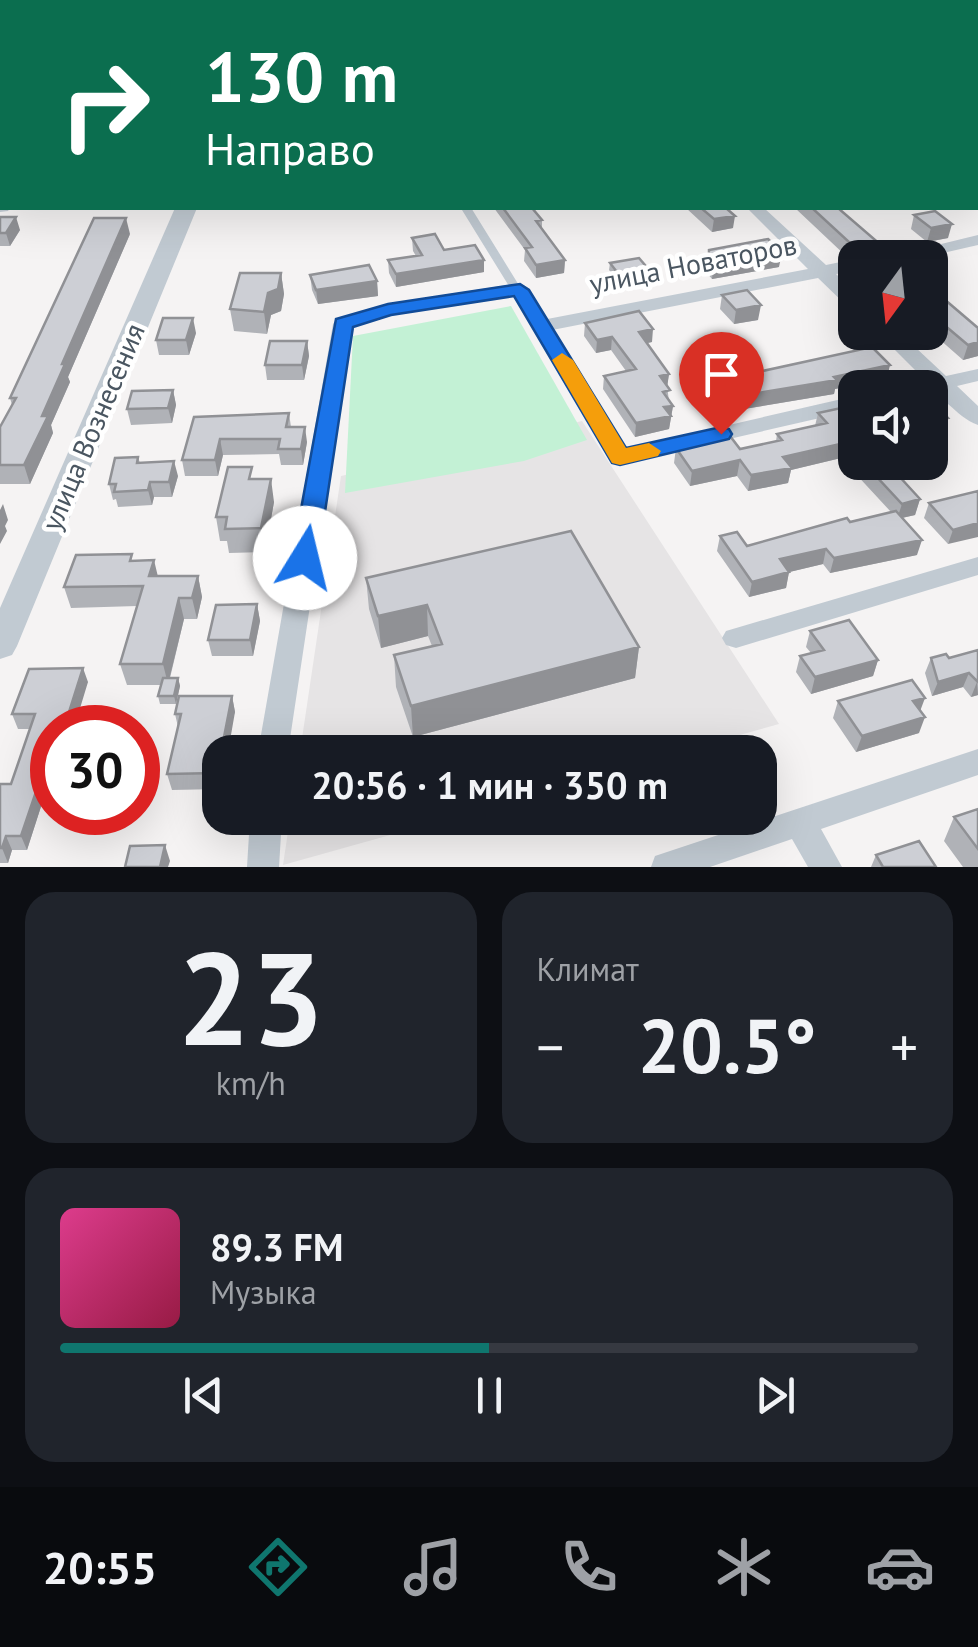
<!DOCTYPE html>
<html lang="ru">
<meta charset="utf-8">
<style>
:root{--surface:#171b24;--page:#20242c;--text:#f1f3f6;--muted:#9ea1a6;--line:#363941;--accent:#0f766e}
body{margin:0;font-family:"PT Sans",sans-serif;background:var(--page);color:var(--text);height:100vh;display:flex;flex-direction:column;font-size:38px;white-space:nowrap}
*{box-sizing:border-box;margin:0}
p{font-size:32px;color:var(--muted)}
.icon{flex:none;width:55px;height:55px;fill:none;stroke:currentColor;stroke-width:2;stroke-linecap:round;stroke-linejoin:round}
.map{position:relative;height:867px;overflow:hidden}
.side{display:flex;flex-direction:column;gap:25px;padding:25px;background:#0d0f14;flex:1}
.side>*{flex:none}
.hud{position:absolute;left:0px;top:0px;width:980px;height:210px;box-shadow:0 10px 40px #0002;background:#0b6e4f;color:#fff;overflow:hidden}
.needle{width:65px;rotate:195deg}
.buttons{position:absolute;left:838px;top:240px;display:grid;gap:20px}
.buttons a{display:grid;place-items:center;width:110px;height:110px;border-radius:20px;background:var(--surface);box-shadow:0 10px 40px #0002;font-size:50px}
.speed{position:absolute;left:30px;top:705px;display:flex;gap:20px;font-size:50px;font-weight:700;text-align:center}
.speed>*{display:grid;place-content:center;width:130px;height:130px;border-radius:50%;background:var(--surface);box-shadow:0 10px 40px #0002;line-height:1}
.speed .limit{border:15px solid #d22;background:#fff;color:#111}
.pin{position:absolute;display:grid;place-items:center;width:85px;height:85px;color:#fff;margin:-102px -42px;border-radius:50% 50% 50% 0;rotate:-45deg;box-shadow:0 0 10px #0007}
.pin .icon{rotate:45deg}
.me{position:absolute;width:110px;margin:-55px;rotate:9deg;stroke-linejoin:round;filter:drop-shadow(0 0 8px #0008)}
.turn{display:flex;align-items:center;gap:35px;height:210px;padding:0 40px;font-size:45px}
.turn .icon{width:130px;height:130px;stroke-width:2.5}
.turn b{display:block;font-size:70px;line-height:85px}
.big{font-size:75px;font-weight:800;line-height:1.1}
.side .widget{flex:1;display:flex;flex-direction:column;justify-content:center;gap:15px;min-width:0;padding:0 35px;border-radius:30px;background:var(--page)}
.side .dial{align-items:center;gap:0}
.dial b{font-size:130px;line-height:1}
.song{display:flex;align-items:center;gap:30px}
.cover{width:120px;height:120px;border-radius:15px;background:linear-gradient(135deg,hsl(330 70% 55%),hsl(340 70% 35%))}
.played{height:10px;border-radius:5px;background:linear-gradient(90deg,var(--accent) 50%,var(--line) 50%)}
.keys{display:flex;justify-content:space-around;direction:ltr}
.heat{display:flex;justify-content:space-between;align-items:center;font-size:55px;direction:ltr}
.side .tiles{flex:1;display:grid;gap:25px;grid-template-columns:1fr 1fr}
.widget:last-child{grid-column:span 2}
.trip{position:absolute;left:202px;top:735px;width:575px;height:100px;border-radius:30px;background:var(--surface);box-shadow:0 10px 40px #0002;font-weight:800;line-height:100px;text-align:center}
.dock{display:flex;height:160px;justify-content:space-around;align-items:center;background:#090b0e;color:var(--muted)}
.dock .icon{width:70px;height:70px}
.dock .active{color:var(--accent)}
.dock b{font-size:45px;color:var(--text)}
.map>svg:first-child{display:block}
.education{fill:#e6e4e5}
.green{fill:#c3f1d5}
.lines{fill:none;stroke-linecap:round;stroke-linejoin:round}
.service-far2{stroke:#c1cad2;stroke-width:8}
.service-far1{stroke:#c1cad2;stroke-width:9}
.service{stroke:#c1cad2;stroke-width:11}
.minor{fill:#c1cad2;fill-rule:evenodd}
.tertiary{fill:#c1cad2;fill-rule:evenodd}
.wall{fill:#b0b2b7}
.shaded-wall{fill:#909195}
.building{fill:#cdcfd5;stroke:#909195;stroke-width:2.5}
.route{fill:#1a73e8;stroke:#114b97;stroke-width:2.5}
.slow{fill:#f59e0b}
.labels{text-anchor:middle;stroke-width:9;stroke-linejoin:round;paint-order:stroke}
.street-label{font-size:28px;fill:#4a5661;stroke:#fff}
</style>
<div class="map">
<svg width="978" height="867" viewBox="0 0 978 867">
<rect width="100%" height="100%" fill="#f5f3f3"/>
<path class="education" d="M582,421L779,724L679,752H300L341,476Z
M290,818H451L283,865Z"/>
<path class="green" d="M511,306L587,440L524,461L345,493L353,336Z"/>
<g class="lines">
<path class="service-far2" d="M618,0L625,2
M675,2L682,0"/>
<path class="service-far1" d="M466,208L542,331"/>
<path class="service" d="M540,328L620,457"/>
<path class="minor" d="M536,0H549L550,2H538Z
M0,37H2V45H0Z
M0,202L2,208H10L8,211L0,212Z
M747,208H764L826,265L855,259V271L836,274L855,292V309L848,307L818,278L542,332L532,326L542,320L808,269Z
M978,235V245L921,258H884Z
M520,283L530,289L527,293L391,315L352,327L288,752H258L333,324L336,320L388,304Z
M877,332H899L946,376L978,369V381L957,386L978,406V425C955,417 942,391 922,388L926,381Z
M855,396V410L620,464L608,457L620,450Z
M978,557V575L736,648L726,645L722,638L726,631Z
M978,749V775L821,829L842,867H808L792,839L710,867H651L655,856L667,852Z
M250,818H282L279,867H247Z"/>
<path class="tertiary" d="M192,0H208L209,2H194Z
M175,208H197L17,646L12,655L0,659V608Z"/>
</g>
<path class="wall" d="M494,208H532L542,220V228L565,260L564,273L536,278L524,261L525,250Z
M686,208H726L733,228L712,232Z
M795,208H838L896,258L847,257Z
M914,215L948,238L927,242L911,229Z
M0,217L20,230L10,246H0Z
M130,234L68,377L70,382L51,425L53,433L30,484H0V427L12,405L10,398Z
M412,238L444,250L484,260V272L396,287L389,273L388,260L416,256L413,251Z
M709,250L779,267L712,279L707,273Z
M610,263L649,278L620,283L609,270Z
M281,273L284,294L281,311L271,315L267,334L234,331L230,309Z
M310,275L377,281L378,296L318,304L312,290Z
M930,287L978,328V356L963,360L930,331Z
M722,295L758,320L734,324L720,309Z
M585,323L652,342L647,343L669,374L667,386L669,401L673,406L669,429L635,437L603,389L604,376L626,371L611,350L596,353L584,336Z
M196,333L189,355H159L156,340Z
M307,341L309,356L304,380H267L265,365Z
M887,378L835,389L834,394L738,410L724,392L726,379Z
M173,390L176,405L172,423L131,425L127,409Z
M855,405V462H886L920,499L915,515L902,518L917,555L830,573L823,564L789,572L786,588L749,597L717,551L720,536L747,546L891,512L841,458L791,470L788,483L748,491L737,476L690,486L674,463L676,448L740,449L776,441L777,434L815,426L818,413Z
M289,413L291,427L307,442L303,465H281L279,454L223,455L218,476H185L182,460L194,417Z
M138,457L140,463L178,476L172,497H154L152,505L118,507L116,499L113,500L109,484Z
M254,479L274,502L265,552L229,553L227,541H220L216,517Z
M978,491L948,544L924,518L929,503Z
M134,560L158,576H198L202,597L197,619H184L170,678H178L180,686L176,704H160L158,696L161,685H127L120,664L137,606L71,608L64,587Z
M366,578L639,647L635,678L413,737L396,687L394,655L432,646L428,636L381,648L369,609Z
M257,604L260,621L253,656H212L208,640Z
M810,631L878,660L873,676L811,694L796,672L800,656L811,653L806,647Z
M978,650V695L971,697L963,687L932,696L925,673L931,658H949Z
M88,682L52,728V791H46L27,850H12L8,863H0V784H11L30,729H18L12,714Z
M232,696L235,712L220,752V789L172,790L167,774L178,727L175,714Z
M838,701L920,711L919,733L856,752L833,718Z
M978,809V867H963L944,841L954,817Z
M876,855L936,867H871Z"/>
<path class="shaded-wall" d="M735,216L733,228L712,232L714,219Z
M16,217L20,230L10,246L6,233Z
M126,218L130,234L68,377L70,382L51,425L53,433L30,484L24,465L42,416L62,364Z
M952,224L948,238L927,242L931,228Z
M782,253L779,267L712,279L714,264Z
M484,260V272L396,287V274Z
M565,260L564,273L536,278V265Z
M650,271L649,278L620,283V276Z
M281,273L284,294L281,311L271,315L267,334L264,312L268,293Z
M377,281L378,296L318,304L316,290Z
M761,305L758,320L734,324L736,310Z
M193,318L196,333L189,355L186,340Z
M653,329L652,342L638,345L639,332Z
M612,337L611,350L596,353L597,340Z
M307,341L309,356L304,380L302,365Z
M978,342V356L963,360L968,345Z
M890,365L887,378L835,389L834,394L738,410L740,396Z
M669,374L667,388L660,376Z
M173,390L176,405L172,423L168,408Z
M673,406L669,429L635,437L636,423L664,407Z
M948,418L943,432L930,435V422Z
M305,427L307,442L303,465L301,449Z
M220,439L223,455L218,476L215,460Z
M845,443L841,458L791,470L788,483L748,491L751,475L783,457Z
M740,460L737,476L690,486L692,471Z
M174,461L178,476L172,497L169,482Z
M271,479L274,502L265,552L261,528Z
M150,482L154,497L152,505L148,490Z
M920,499L915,515L897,519L902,504Z
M3,504L8,520L5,526L7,531L0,544V510Z
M978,523V537L948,544L953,530Z
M922,540L917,555L830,573L834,558Z
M826,549L823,564L777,575L780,559Z
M154,560L159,581L149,576Z
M789,572L786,588L749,597L752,582Z
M198,576L202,597L197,619L192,598Z
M179,598L184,619L168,684L163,664Z
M257,604L260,621L253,656L250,640Z
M427,605L428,636L381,648L378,616Z
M639,647L635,678L413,737L411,706Z
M878,660L873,676L811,694L815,677Z
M83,668L88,682L74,728H64Z
M969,673L963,687L932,696L938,682Z
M178,678L180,686L176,704L174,696Z
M977,682L978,695L971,697Z
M232,696L235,712L228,752H221Z
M925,698L919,714L913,701Z
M925,717L919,733L856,752L862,736Z
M220,757V786L217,773Z
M41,777L46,791L27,850L21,836Z
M6,836L12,850L8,863L2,848Z
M165,845L170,861L168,867H160Z"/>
<path class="building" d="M0,0H16L14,2H2V17L0,21Z
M27,0H52L53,2H27Z
M85,0H172L173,2H86Z
M210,0H498L500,2H222Z
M503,208H532L542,220L536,221L565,260L536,265L525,248L532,247Z
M701,208H726L735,216L714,219Z
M812,208H838L896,258H865L861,242L850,243Z
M935,211L952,224L931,228L914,215Z
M0,217H16L6,233H0Z
M94,218H126L62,364H65L42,416H48L24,465H0V427L16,398H10Z
M435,234L444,250L475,245L484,260L396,274L388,260L422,255L412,238Z
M768,239L782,253L714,264L709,259V250Z
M639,258L650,271L620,276L610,263Z
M369,265L377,281L316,290L310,275Z
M240,273H281L278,289L268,293L264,312L230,309Z
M930,287L978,328V342L968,345L930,313Z
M747,290L761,305L736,310L722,295Z
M639,311L653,329L639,332L669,374L660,376L670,390L663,392L673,406L664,407L671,416L636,423L604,376L636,369L612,337L597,340L585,323Z
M163,318H193L186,340H156Z
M270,341H307L302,365H265Z
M872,347L890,365L834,377L837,380L740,396L726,379Z
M173,390L168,408L127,409L132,391Z
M930,400L948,418L930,422Z
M855,405V454L845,443L783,457L792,468L751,475L740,460L692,471L676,448L730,436L740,449L782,440L777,434L827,423L818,413Z
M289,413L286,427H305L301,449H278L280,439H220L215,460H182L194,417Z
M138,457L137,463L174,461L169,482H150L148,490L114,492L116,484H109L115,458Z
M863,462H886L920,499L902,504Z
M228,467H252L249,479H271L261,528L225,529L227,517H216Z
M978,491V523L953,530L929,503Z
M896,511L922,540L834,558L826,549L780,559L789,572L752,582L720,536L737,532L747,546L847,518L850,522Z
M571,531L639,647L411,706L394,655L442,644L427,605L378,616L366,578Z
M132,554L130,561L154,560L149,576H198L192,598H179L163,664H120L143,586L64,587L76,555Z
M257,604L250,640H208L216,605Z
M849,620L878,660L815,677L800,656L824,650L810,631Z
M978,650V682L969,673L938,682L931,658L946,654L949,658Z
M83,668L64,728H52V777H41L21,836H6L2,848H0V784H11L35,714H12L29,669Z
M163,678H178L174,696H158Z
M912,680L925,698L913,701L925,717L862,736L838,701Z
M179,696H232L217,773L167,774L181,714H175Z
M978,809V849L954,817Z
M919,841L936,867H883L876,855Z
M165,845L160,867H125L130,846Z"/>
<path class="route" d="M520,284L529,290L626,448L721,427L729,429L732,434L729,439L620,465L612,463L514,296L391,315L353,327L318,558L314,564H296L292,558L336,319L388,304Z"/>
<path class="slow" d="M562,353L573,360L626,448L649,443L661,451L658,456L620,465L612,463L552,360Z"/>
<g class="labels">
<g class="street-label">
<text transform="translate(693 264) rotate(-11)" y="10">улица Новаторов</text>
<text transform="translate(93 427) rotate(-67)" y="10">улица Вознесения</text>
</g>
</g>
</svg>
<div class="buttons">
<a><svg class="needle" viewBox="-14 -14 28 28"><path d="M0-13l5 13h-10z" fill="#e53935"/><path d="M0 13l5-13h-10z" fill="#9ea1a6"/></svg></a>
<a><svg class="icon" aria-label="sound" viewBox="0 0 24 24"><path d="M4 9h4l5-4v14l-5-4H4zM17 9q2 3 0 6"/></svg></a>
</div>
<div class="speed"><div class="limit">30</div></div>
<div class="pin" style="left:721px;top:434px;background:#d93025"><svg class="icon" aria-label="arrive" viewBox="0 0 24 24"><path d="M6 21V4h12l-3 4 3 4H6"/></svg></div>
<svg class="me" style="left:305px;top:558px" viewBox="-20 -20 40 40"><circle r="19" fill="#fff"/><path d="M0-13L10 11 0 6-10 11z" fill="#1a73e8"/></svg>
<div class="trip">20:56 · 1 мин · 350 m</div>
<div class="hud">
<div class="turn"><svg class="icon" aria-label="right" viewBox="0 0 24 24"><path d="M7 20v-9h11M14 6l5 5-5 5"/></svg><div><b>130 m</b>Направо</div></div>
</div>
</div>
<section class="side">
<div class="tiles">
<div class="widget dial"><b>23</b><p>km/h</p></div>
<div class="widget"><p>Климат</p>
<div class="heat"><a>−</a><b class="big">20.5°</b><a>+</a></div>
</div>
<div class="widget">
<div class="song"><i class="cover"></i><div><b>89.3 FM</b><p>Музыка</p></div></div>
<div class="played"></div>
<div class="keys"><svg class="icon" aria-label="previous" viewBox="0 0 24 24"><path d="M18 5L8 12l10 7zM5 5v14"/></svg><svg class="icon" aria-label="pause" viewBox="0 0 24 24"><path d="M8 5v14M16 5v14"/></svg><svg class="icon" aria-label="next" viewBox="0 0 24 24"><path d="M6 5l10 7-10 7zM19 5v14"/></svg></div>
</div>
</div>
</section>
<nav class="dock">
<b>20:55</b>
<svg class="icon active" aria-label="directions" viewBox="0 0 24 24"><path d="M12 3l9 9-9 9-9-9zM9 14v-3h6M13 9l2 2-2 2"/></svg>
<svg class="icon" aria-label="music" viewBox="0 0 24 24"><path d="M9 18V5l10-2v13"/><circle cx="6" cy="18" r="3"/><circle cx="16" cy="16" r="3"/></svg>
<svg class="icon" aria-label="phone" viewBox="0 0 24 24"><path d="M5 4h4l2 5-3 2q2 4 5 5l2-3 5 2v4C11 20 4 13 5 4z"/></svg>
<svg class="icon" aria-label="climate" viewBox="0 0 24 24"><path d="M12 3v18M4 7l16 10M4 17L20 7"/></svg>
<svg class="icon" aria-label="car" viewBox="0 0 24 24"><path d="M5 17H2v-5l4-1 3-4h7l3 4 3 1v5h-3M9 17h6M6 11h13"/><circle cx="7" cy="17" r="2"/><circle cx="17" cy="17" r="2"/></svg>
</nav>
